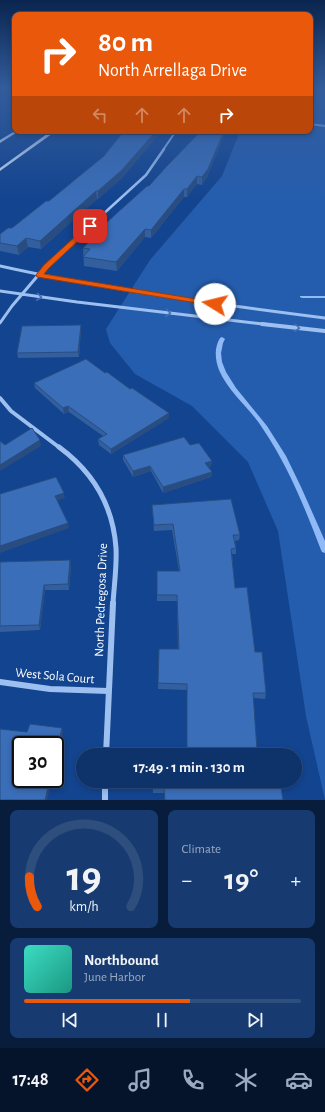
<!DOCTYPE html>
<meta charset="utf-8">
<style>
:root{--surface:#0e336b;--page:#173b71;--text:#f1f3f6;--muted:#9baac1;--line:#2e4e7e;--accent:#ea580c}
body{margin:0;font-family:"Alegreya Sans",sans-serif;background:var(--page);color:var(--text);height:100vh;display:flex;flex-direction:column;font-size:15px;white-space:nowrap}
*{box-sizing:border-box;margin:0}
p{font-size:13px;color:var(--muted)}
.icon{flex:none;width:22px;height:22px;fill:none;stroke:currentColor;stroke-width:2;stroke-linecap:round;stroke-linejoin:round}
.map{position:relative;height:800px;overflow:hidden}
.drawer{display:flex;flex-direction:column;gap:10px;padding:10px;background:#081c3b;flex:1}
.drawer>*{flex:none}
.hud{position:absolute;left:12px;top:12px;width:301px;height:122px;border-radius:8px;box-shadow:0 2px 6px #0003,0 0 0 1px var(--line);background:#ea580c;color:#fff;overflow:hidden}
.speed{position:absolute;left:12px;top:736px;display:flex;gap:8px;font-size:20px;font-weight:700;text-align:center}
.speed>*{display:grid;place-content:center;width:52px;height:52px;border-radius:50%;background:var(--surface);box-shadow:0 2px 6px #0003,0 0 0 1px var(--line);line-height:1}
.speed .limit{border:2px solid #111;border-radius:6px;background:#fff;color:#111}
.pin{position:absolute;display:grid;place-items:center;width:34px;height:34px;color:#fff;margin:-17px;border-radius:8px;box-shadow:0 2px 6px #0006}
.me{position:absolute;width:44px;margin:-22px;rotate:279deg;stroke-linejoin:round;filter:drop-shadow(0 0 3px #0008)}
.turn{display:flex;align-items:center;gap:14px;height:84px;padding:0 20px;font-size:18px}
.turn .icon{width:52px;height:52px;stroke-width:2.5}
.turn b{display:block;font-size:28px;line-height:34px}
.lanes{display:flex;align-items:center;height:38px;padding:0 20px;background:#0003;justify-content:center;gap:20px;direction:ltr}
.lanes .off{opacity:.35}
.big{font-size:30px;font-weight:600;line-height:1.1}
.drawer .widget{flex:1;display:flex;flex-direction:column;justify-content:center;gap:6px;min-width:0;padding:0 14px;border-radius:8px;background:var(--page)}
.drawer .dial{align-items:center;gap:0}
.dial svg{height:104px;overflow:visible;fill:none;stroke:var(--line);stroke-width:7;stroke-linecap:round;text-anchor:middle}
.dial text{fill:var(--text);stroke:none}
.song{display:flex;align-items:center;gap:12px}
.cover{width:48px;height:48px;border-radius:6px;background:linear-gradient(135deg,hsl(170 70% 55%),hsl(170 70% 35%))}
.played{height:4px;border-radius:2px;background:linear-gradient(90deg,var(--accent) 60%,var(--line) 60%)}
.keys{display:flex;justify-content:space-around;direction:ltr}
.heat{display:flex;justify-content:space-between;align-items:center;font-size:22px;direction:ltr}
.drawer .tiles{flex:1;display:grid;gap:10px;grid-template-columns:1fr 1fr}
.widget:last-child{grid-column:span 2}
.trip{position:absolute;left:76px;top:748px;width:226px;height:40px;border-radius:20px;background:var(--surface);box-shadow:0 2px 6px #0003,0 0 0 1px var(--line);font-weight:600;line-height:40px;text-align:center}
.menu{display:flex;height:64px;justify-content:space-around;align-items:center;background:#06142b;color:var(--muted)}
.menu .icon{width:28px;height:28px}
.menu .selected{color:var(--accent)}
.menu b{font-size:18px;color:var(--text)}
.map>svg:first-child{display:block}
.green{fill:#255dae}
.lines{fill:none;stroke-linecap:round;stroke-linejoin:round}
.stream{fill:#8fbaf5;fill-rule:evenodd}
.minor-far5{stroke:#9dc0f1;stroke-width:2}
.minor-far4{stroke:#9dc0f1;stroke-width:2.5}
.minor-far3{stroke:#9dc0f1;stroke-width:3}
.minor-far2{stroke:#9dc0f1;stroke-width:4}
.minor-far1{stroke:#9dc0f1;stroke-width:5}
.minor{stroke:#9dc0f1;stroke-width:6}
.secondary{fill:#ccdffc;fill-rule:evenodd}
.wall{fill:#335f9e}
.shaded-wall{fill:#294d81}
.building{fill:#3b6eb8;stroke:#294d81}
.oneway{stroke:#436fb1}
.route{fill:#ea580c;stroke:#983908}
.labels{text-anchor:middle;stroke-width:4;stroke-linejoin:round;paint-order:stroke}
.near-street-label{font-size:13px;fill:#fff;stroke:#13448f}
</style>
<div class="map">
<svg width="325" height="800" viewBox="0 0 325 800">
<rect width="100%" height="100%" fill="#13448f"/>
<path class="green" d="M310,88H325V800L306,716L278,531L248,462L192,406L135,374L110,343L106,329L150,260L222,176L240,131H310Z"/>
<g class="lines">
<path class="stream" d="M310,123L325,125V127L310,125Z
M300,296H325V298H302L300,297Z
M222,337L225,339L223,343L221,353L222,362L226,372L236,388L267,426L286,456L301,487L325,541V553L322,552L321,550C305,508 288,466 263,429C250,408 229,393 219,370C215,359 214,348 220,338Z"/>
<path class="minor-far5" d="M163,150L176,131"/>
<path class="minor-far4" d="M89,227L146,175L164,149"/>
<path class="minor-far3" d="M0,266C107,290 216,304 325,318
M0,291L77,302L271,325
M0,323L12,306L46,266L90,226"/>
<path class="minor-far2" d="M262,324L325,331
M0,398L11,411L60,448"/>
<path class="minor-far1" d="M59,447C93,472 113,505 116,548C117,566 114,586 113,604"/>
<path class="minor" d="M0,682L50,689L108,691
M106,755L113,603
M105,781V800"/>
<path class="secondary" d="M15,131H19L0,143V140Z
M51,131H56L0,171V168Z"/>
</g>
<path class="wall" d="M124,131H169L164,135H158L122,178L98,199H97L41,249L28,247L19,255L0,251V234L12,228L49,201L104,156Z
M196,131H226L224,133V135L207,177L202,185L197,184L187,197H184L151,238L145,237L117,271L84,266L83,248L149,186L198,134L196,132Z
M81,330L79,357L18,358L17,353Z
M105,373L169,418L111,454L99,445L98,439L103,436L69,412L64,414L35,388L34,383Z
M190,445L212,461L211,466L209,467L212,472L211,477L163,493L151,471L133,477L123,460V455Z
M152,505L240,535L239,540L235,541L236,548V554H232L235,588L255,652L266,693L265,699L254,698L187,752V690L158,689V683L178,649L177,601H157V571H179L172,530L154,531Z
M0,562L71,566L69,590H45L40,630L0,632Z
M153,781H280L164,793H153Z"/>
<path class="shaded-wall" d="M156,131H158V135L122,178L98,199V191Z
M164,131H169L164,135Z
M223,131H226L224,133V135L207,177L202,185V177Z
M197,176V184L187,197V189Z
M184,189V197L151,238V230Z
M96,191L97,199L41,249L40,241Z
M145,229V237L117,271L116,262Z
M26,238L28,247L19,255L17,246Z
M81,325V330L79,357L78,352Z
M68,406L69,412L64,414L63,408Z
M169,413V418L111,454V449Z
M40,440L41,446L0,471V465Z
M212,461L211,466L205,468V463Z
M150,466L151,471L133,477V471Z
M212,472L211,477L163,493V487Z
M64,493L65,498L56,501L55,496Z
M68,523L69,528L0,553V546Z
M70,560L71,566L69,590L68,584Z
M44,585L45,590L40,630L39,625Z
M62,728L63,733L55,768V758Z
M50,779H52L47,800H45Z"/>
<path class="building" d="M124,131H156L122,170L98,191H96L40,241L26,238L17,246L0,243V234L8,228H12L46,201H49L104,156Z
M201,131H224L208,169L202,177L197,176L187,189H184L151,230L145,229L116,262L83,257L90,249L83,248L106,223L147,186H149L166,167Z
M81,325L78,352L17,353L22,326Z
M86,359L105,373L107,372L130,389L132,388L169,413L111,449L98,439L107,434L68,406L63,408L34,383Z
M32,428L40,440L0,465V441L5,445Z
M184,437L190,445L199,443L212,461L205,463L212,472L163,487L150,466L133,471L123,455Z
M56,477L64,493L55,496L68,523L0,546V494Z
M231,499L240,535H233L236,548L231,549L235,588L247,587L255,652H262L266,693H253L257,750L275,749L276,755H152V754L187,752V684L158,683L159,649H179L177,595H157V571H180L173,524L154,525L152,505Z
M70,560L68,584L44,585L39,625L0,626V562Z
M30,724L62,728L55,758V745H21V779H50L45,800H0V729L27,732Z
M153,781H280L283,800H165L164,788H153Z"/>
<defs><path id="oneway-chevron" d="M-2-3.5L2.5 0L-2 3.5" fill="none" stroke-width="1.6" stroke-linecap="round" stroke-linejoin="round"/></defs>
<g class="oneway">
<use href="#oneway-chevron" transform="translate(39 297) rotate(8)"/>
<use href="#oneway-chevron" transform="translate(168 313) rotate(7)"/>
<use href="#oneway-chevron" transform="translate(297 328) rotate(7)"/>
</g>
<linearGradient id="sky" x2="0" y2="1"><stop stop-color="#0a254f"/><stop offset="0.44" stop-color="#335c9b"/><stop offset="1" stop-color="#335c9b" stop-opacity="0"/></linearGradient>
<rect width="325" height="200" fill="url(#sky)"/>
<path class="route" d="M88,225L94,226L49,268L44,274L215,302L219,304L215,306L37,277L36,275L44,265Z"/>
<g class="labels">
<g class="near-street-label">
<text transform="translate(100 600) rotate(-88)" y="5">North Pedregosa Drive</text>
<text transform="translate(55 675) rotate(5)" y="5">West Sola Court</text>
</g>
</g>
</svg>
<div class="speed"><div class="limit">30</div></div>
<div class="pin" style="left:90px;top:226px;background:#d93025"><svg class="icon" aria-label="arrive" viewBox="0 0 24 24"><path d="M6 21V4h12l-3 4 3 4H6"/></svg></div>
<svg class="me" style="left:215px;top:304px" viewBox="-20 -20 40 40"><circle r="19" fill="#fff"/><path d="M0-13L10 11 0 6-10 11z" fill="#ea580c"/></svg>
<div class="trip">17:49 · 1 min · 130 m</div>
<div class="hud">
<div class="turn"><svg class="icon" aria-label="right" viewBox="0 0 24 24"><path d="M7 20v-9h11M14 6l5 5-5 5"/></svg><div><b>80 m</b>North Arrellaga Drive</div></div>
<div class="lanes"><svg class="icon off" aria-label="left" viewBox="0 0 24 24"><path d="M17 20v-9H6M10 6l-5 5 5 5"/></svg><svg class="icon off" aria-label="ahead" viewBox="0 0 24 24"><path d="M12 20V5M6 11l6-6 6 6"/></svg><svg class="icon off" aria-label="ahead" viewBox="0 0 24 24"><path d="M12 20V5M6 11l6-6 6 6"/></svg><svg class="icon" aria-label="right" viewBox="0 0 24 24"><path d="M7 20v-9h11M14 6l5 5-5 5"/></svg></div>
</div>
</div>
<section class="drawer">
<div class="tiles">
<div class="widget dial"><svg viewBox="0 0 100 80">
<path d="M14 69A42 42 0 1 1 86 69"/>
<path d="M14 69A42 42 0 0 1 8 46" stroke="#ea580c"/>
<text x="50" y="56" font-size="32" font-weight="700">19</text>
<text x="50" y="72" font-size="11">km/h</text>
</svg></div>
<div class="widget"><p>Climate</p>
<div class="heat"><a>−</a><b class="big">19°</b><a>+</a></div>
</div>
<div class="widget">
<div class="song"><i class="cover"></i><div><b>Northbound</b><p>June Harbor</p></div></div>
<div class="played"></div>
<div class="keys"><svg class="icon" aria-label="previous" viewBox="0 0 24 24"><path d="M18 5L8 12l10 7zM5 5v14"/></svg><svg class="icon" aria-label="pause" viewBox="0 0 24 24"><path d="M8 5v14M16 5v14"/></svg><svg class="icon" aria-label="next" viewBox="0 0 24 24"><path d="M6 5l10 7-10 7zM19 5v14"/></svg></div>
</div>
</div>
</section>
<nav class="menu">
<b>17:48</b>
<svg class="icon selected" aria-label="directions" viewBox="0 0 24 24"><path d="M12 3l9 9-9 9-9-9zM9 14v-3h6M13 9l2 2-2 2"/></svg>
<svg class="icon" aria-label="music" viewBox="0 0 24 24"><path d="M9 18V5l10-2v13"/><circle cx="6" cy="18" r="3"/><circle cx="16" cy="16" r="3"/></svg>
<svg class="icon" aria-label="phone" viewBox="0 0 24 24"><path d="M5 4h4l2 5-3 2q2 4 5 5l2-3 5 2v4C11 20 4 13 5 4z"/></svg>
<svg class="icon" aria-label="climate" viewBox="0 0 24 24"><path d="M12 3v18M4 7l16 10M4 17L20 7"/></svg>
<svg class="icon" aria-label="car" viewBox="0 0 24 24"><path d="M5 17H2v-5l4-1 3-4h7l3 4 3 1v5h-3M9 17h6M6 11h13"/><circle cx="7" cy="17" r="2"/><circle cx="17" cy="17" r="2"/></svg>
</nav>
